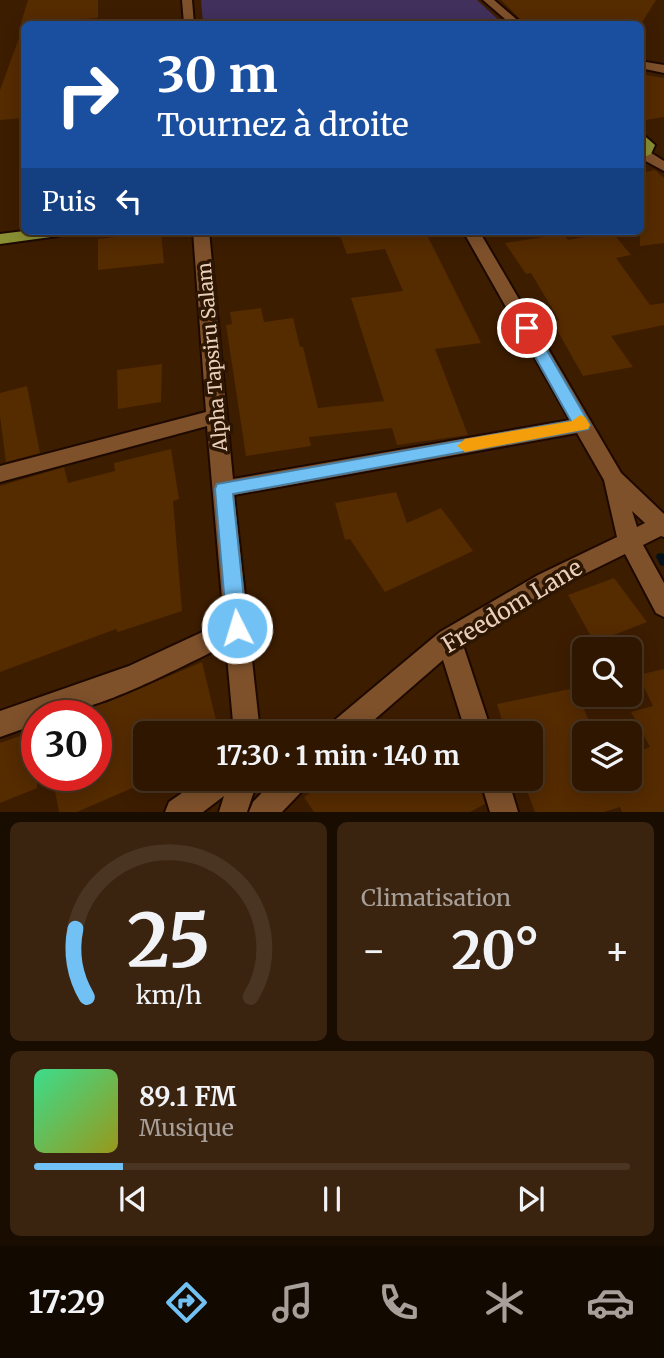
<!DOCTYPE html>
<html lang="fr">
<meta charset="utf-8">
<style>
:root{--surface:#2e1600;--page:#3a230f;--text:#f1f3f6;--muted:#a79f99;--line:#493522;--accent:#72c1f5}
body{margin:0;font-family:Merriweather,serif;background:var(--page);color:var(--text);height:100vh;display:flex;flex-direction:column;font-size:26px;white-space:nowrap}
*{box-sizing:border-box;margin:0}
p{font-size:23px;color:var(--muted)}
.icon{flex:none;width:38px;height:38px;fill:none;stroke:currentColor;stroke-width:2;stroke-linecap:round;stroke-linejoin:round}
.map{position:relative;height:812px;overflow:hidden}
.details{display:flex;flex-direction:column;gap:10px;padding:10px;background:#190c00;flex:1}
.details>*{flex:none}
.banner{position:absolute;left:21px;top:21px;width:623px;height:214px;border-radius:10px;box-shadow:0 4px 18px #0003,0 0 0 2px var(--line);background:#1a4fa0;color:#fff;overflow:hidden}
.controls{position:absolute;left:572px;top:637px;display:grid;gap:14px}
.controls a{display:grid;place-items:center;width:70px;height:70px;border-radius:10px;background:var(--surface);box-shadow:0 4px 18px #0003,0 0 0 2px var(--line);font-size:35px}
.speed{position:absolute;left:21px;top:700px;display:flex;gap:14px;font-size:35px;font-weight:700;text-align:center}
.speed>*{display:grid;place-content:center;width:91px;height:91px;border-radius:50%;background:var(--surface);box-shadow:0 4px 18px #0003,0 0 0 2px var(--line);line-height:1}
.speed .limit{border:10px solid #d22;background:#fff;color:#111}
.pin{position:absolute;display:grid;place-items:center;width:60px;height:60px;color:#fff;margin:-30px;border:4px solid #fff;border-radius:50%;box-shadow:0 2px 7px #0007}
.me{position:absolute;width:77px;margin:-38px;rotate:355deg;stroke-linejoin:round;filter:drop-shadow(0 0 5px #0008)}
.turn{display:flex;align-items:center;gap:24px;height:147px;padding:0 21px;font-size:32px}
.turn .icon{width:91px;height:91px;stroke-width:2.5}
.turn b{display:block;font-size:49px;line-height:60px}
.then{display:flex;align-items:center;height:66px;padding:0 21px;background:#0003;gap:14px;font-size:26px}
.big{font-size:52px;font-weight:700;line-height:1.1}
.details .tile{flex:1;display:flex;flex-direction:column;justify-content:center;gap:10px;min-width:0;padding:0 24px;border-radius:10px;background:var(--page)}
.details .dial{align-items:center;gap:0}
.dial svg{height:182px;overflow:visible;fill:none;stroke:var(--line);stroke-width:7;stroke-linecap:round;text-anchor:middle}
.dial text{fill:var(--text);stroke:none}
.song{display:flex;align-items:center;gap:21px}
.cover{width:84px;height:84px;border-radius:10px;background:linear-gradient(135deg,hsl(150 70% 55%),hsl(60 70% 35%))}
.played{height:7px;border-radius:4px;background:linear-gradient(90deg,var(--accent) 15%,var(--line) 15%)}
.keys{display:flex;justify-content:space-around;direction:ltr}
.heat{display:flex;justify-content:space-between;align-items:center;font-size:38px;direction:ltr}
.details .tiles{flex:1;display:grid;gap:10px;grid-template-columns:1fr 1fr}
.tile:last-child{grid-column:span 2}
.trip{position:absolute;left:133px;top:721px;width:410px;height:70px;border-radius:10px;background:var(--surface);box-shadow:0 4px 18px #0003,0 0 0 2px var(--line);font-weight:700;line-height:70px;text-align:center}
.tabs{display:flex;height:112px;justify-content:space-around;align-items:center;background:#120900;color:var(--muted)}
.tabs .icon{width:49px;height:49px}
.tabs .active{color:var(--accent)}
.tabs b{font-size:32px;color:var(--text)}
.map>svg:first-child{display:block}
.green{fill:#40305b}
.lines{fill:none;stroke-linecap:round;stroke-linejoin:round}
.stream{fill:#06121b;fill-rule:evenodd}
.building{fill:#552b00}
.minor-casing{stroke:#1e0900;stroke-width:4}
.tertiary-casing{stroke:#1e0900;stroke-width:4}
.trunk-casing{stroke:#1e0900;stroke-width:4}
.minor{fill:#7e512b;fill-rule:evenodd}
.tertiary{fill:#7e512b;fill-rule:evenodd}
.trunk{fill:#899033;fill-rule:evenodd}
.route{fill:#72c1f5;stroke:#4a7d9f;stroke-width:2}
.slow{fill:#f59e0b}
.labels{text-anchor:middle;stroke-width:7;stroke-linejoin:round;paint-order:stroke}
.street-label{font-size:19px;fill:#eacfbb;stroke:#2d1703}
.near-street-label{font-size:23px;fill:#eacfbb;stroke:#2d1703}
</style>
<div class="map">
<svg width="664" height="812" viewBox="0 0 664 812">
<rect width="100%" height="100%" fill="#3d1d00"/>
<path class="green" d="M201,0H477L503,24H203Z"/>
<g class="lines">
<path class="stream" d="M661,553L664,554V566L660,565L656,557L657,554Z"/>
</g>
<path class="building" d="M28,0H98V18L21,23Z
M501,0H656L641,24H525Z
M22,30L24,31V118L0,120V90Z
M640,74L664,78V117L640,121Z
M655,170L664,178V243L640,246V173Z
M338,231H425L481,343L435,349L468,435L397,445L392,428L309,437L311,446L246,456L226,325L232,324L230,312L261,308L264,322L293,318L300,347H303L318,408L384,401L351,298L403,291L385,249L347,254Z
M161,232L164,263L98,270V239Z
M612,232L631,255L616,258L650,305L664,303V325L611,336L633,367L583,376L552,321L559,320L531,273L526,274L505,243L564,234L568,240Z
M162,364L161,402L118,409L117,370Z
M27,386L40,453L6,462L0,416V393Z
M171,449L179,499L173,501L182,611L118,632L116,629L0,672V486L64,467L68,483L115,471L114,463Z
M396,492L407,523L441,508L473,551L385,592L350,539L345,540L335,503Z
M614,578L647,622L601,640H593L568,595Z
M202,662L219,733H145V740L136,744L146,782L77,812H59L52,775H96V716H62L108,702Z
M664,669V812H622L620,807L604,812H535L524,783L514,789L511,779H530V733H506L497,704L575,688L594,733H584V779H630V754L650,747L631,712L653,706L638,675Z
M37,730V788L0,803V743Z
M330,779H478L485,804L470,812H314L304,797Z"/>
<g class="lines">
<g class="minor-casing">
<path id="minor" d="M182,0H192L194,24H184Z
M640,61L664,65V73L640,68Z
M193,231H209L233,479L570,420L463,231H479L621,473L664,514V537L661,536L643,545L664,583V617L656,613L625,554L554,589L463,645L492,733H466L443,660L359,733H326L330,724L440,632L538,575L617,537L604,480L577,433L234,495L260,733H234L226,645C176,669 91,716 37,716V724L0,737V711L129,666L224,622L207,426L0,482V466L206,412ZM632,511L645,523L637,527Z
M202,779H258L247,812H219L224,796L203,812H165L169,802Z
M275,779H308L304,789L282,812H249L253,802Z
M480,779H508L518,812H490Z"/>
</g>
<g class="tertiary-casing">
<path id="tertiary" d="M483,0H494L522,24H511Z
M640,151H648L664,161V171L640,158Z"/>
</g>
<g class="trunk-casing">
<path id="trunk" d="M640,132L655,145L651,154L640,159Z
M24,231H66L58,236L0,244V234Z"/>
</g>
<use href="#minor" class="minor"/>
<use href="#tertiary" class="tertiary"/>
<use href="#trunk" class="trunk"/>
</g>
<path class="route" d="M527,323L534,328L588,421L590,425L588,429L233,494L247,628L244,634L237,637L230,634L227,628L215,489L217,484L571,421L519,328Z"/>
<path class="slow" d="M580,415L585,417L590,425L588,429L465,452L457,446L465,439L572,421Z"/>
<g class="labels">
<g class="street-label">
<text transform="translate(212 357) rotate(-95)" y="7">Alpha Tapsiru Salam</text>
</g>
<g class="near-street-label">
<text transform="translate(512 606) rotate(-31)" y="8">Freedom Lane</text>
</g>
</g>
</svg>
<div class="controls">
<a><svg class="icon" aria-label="search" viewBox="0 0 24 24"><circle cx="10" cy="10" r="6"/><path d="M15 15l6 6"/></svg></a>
<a><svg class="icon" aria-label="layers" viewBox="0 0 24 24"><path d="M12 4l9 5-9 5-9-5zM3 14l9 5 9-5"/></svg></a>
</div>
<div class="speed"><div class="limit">30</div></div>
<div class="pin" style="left:527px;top:328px;background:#d93025"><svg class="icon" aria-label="arrive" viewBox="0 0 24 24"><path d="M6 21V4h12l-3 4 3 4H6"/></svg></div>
<svg class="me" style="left:237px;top:628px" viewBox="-20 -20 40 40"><circle r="17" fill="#72c1f5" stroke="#fff" stroke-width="3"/><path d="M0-11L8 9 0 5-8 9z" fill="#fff"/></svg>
<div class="trip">17:30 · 1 min · 140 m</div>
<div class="banner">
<div class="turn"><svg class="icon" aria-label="right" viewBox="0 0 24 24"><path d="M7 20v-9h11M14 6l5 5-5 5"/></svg><div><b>30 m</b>Tournez à droite</div></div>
<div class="then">Puis<svg class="icon" aria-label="left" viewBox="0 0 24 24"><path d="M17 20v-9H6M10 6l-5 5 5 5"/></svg></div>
</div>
</div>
<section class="details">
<div class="tiles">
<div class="tile dial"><svg viewBox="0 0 100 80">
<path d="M14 69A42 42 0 1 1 86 69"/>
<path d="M14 69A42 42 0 0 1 9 39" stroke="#72c1f5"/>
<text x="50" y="56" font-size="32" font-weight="700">25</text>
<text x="50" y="72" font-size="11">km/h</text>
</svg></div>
<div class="tile"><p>Climatisation</p>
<div class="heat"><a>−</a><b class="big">20°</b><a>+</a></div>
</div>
<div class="tile">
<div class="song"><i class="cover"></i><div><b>89.1 FM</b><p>Musique</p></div></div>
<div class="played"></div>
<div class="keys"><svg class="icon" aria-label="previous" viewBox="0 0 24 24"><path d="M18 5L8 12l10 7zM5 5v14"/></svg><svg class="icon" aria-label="pause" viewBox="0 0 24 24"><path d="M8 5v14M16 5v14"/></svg><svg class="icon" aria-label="next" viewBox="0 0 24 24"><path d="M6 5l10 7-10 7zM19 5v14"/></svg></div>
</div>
</div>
</section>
<nav class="tabs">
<b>17:29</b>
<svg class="icon active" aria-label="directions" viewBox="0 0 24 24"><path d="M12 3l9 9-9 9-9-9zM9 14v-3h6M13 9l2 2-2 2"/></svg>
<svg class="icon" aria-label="music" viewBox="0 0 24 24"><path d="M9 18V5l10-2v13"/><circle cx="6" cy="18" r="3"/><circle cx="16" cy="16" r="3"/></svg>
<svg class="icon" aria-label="phone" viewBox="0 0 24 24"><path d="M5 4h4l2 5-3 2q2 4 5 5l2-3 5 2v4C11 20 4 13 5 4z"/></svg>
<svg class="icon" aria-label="climate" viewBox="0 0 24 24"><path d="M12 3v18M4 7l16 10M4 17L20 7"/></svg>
<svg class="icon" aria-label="car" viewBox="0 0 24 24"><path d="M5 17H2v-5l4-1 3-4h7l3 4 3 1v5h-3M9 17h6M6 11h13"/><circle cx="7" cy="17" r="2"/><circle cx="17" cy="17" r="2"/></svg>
</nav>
